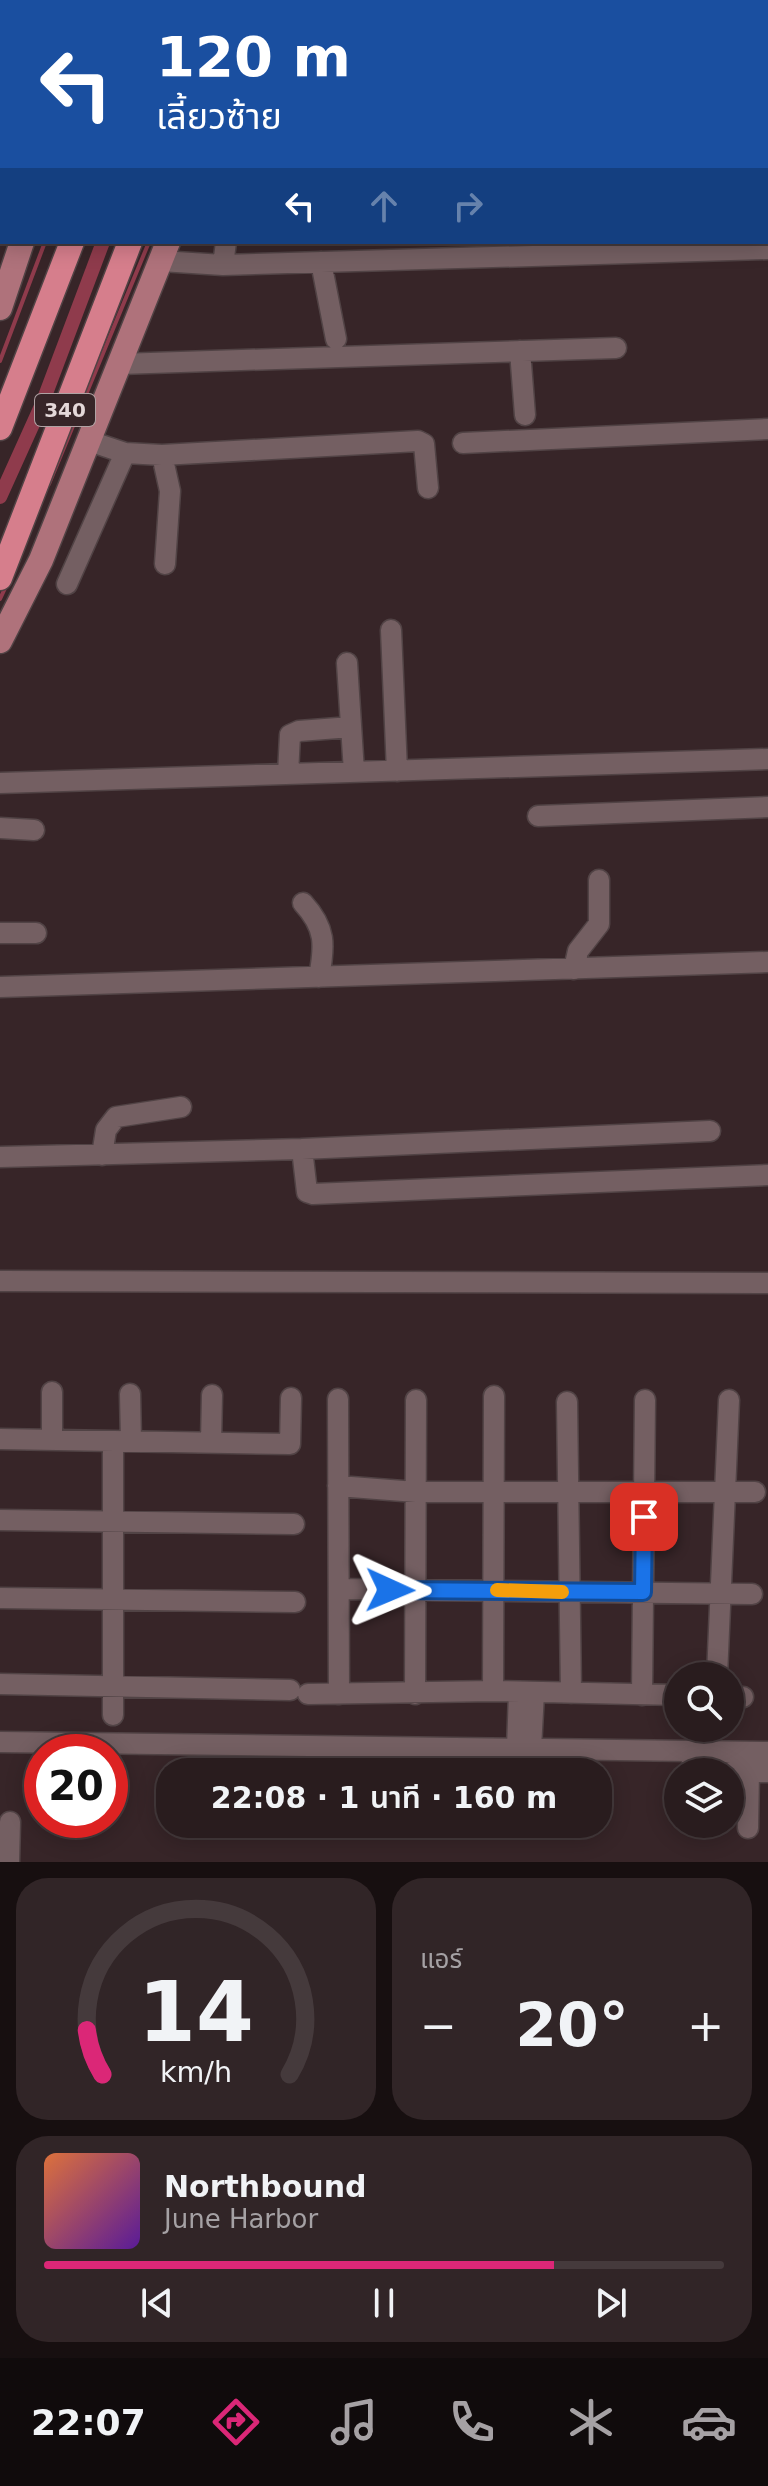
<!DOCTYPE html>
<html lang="th">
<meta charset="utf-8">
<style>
:root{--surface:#291c1e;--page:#312527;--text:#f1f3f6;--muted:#a5a1a4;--line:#453a3c;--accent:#db2777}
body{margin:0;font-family:"DejaVu Sans","Noto Sans Thai",sans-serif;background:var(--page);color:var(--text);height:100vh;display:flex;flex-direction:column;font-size:30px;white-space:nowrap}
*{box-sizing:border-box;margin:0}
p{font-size:26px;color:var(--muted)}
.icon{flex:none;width:44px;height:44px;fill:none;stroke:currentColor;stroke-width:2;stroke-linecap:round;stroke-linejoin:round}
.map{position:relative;height:1862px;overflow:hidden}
.side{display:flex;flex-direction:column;gap:16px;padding:16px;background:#170f10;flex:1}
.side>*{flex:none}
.banner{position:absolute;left:0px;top:0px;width:768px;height:244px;box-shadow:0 4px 20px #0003,0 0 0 2px var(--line);background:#1a4fa0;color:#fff;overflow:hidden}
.controls{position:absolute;left:664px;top:1662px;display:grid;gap:16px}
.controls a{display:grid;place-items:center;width:80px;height:80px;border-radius:50%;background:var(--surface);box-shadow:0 4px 20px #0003,0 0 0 2px var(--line);font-size:40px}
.speed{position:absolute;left:24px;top:1734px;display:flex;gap:16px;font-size:40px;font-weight:700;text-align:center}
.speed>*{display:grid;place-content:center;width:104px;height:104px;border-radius:50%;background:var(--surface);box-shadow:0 4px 20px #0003,0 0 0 2px var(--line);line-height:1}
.speed .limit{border:12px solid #d22;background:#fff;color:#111}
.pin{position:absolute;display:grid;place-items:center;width:68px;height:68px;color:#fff;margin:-34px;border-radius:16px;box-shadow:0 4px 12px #0006}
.me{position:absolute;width:88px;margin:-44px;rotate:91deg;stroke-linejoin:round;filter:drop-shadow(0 0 6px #0008)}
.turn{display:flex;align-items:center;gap:28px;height:168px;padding:0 24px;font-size:36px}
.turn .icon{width:104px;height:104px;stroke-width:2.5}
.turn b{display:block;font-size:56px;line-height:68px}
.lanes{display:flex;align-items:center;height:76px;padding:0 24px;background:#0003;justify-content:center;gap:40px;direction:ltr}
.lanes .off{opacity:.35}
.big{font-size:60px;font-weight:600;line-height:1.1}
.side .tile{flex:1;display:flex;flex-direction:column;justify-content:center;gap:12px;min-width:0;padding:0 28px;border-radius:32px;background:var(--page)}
.side .dial{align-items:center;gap:0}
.dial svg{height:208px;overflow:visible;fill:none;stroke:var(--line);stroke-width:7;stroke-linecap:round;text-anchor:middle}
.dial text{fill:var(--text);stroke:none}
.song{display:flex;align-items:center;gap:24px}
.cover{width:96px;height:96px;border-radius:12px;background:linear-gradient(135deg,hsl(20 70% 55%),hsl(270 70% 35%))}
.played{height:8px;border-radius:4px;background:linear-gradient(90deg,var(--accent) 75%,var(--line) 75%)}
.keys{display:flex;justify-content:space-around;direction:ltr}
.heat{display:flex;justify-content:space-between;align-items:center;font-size:44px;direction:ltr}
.side .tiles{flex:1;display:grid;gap:16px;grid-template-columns:1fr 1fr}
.tile:last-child{grid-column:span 2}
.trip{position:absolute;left:156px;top:1758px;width:456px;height:80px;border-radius:32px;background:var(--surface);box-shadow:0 4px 20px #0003,0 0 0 2px var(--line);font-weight:600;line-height:80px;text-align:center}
.menu{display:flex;height:128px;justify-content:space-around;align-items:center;background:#100b0c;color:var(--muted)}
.menu .icon{width:56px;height:56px}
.menu .current{color:var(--accent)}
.menu b{font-size:36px;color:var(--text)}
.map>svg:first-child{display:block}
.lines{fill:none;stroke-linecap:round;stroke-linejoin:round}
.stream{stroke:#8f3b4c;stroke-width:4}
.canal{stroke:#8f3b4c;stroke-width:14}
.minor-casing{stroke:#514345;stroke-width:23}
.major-casing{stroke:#514345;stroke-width:27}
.highway-casing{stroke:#514345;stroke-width:27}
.minor{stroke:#745f62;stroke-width:20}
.major{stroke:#af727b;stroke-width:24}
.highway{stroke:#d67e8c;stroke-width:24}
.route-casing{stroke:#114b97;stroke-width:20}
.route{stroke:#1a73e8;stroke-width:14}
.slow{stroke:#f59e0b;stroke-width:14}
.labels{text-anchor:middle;stroke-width:8;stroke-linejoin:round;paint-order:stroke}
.shield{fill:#372528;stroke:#b0a2a4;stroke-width:2}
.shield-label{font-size:20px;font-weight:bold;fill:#e4d8d9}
</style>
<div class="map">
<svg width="768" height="1862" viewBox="0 0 768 1862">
<rect width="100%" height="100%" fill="#372528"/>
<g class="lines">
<path class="stream" d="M136,2L137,0
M241,2L242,0
M0,361L45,242
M49,484L149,242
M0,599L7,584"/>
<path class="canal" d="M194,2L195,0
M0,497L42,404L103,242"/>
<g class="minor-casing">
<path id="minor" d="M766,27H768
M0,173H2
M161,261L223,265L768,249
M321,262L336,339
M223,265L226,242
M520,351L525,415
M120,364L616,348
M89,441L125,453L162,455L170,491L165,564
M463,443L768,429
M162,455L418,441L424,444L428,488
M67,584L125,453
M391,630L397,771
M347,663L354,772
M288,774L290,735L299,731L351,727
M0,783L768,759
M538,816L768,807
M0,828L34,830
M303,903C326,928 325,945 319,977
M0,933H36
M574,969L578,951L599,924V880
M0,987L768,962
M302,1149L710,1131
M102,1155L106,1130L116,1117L181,1107
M0,1157L302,1149L307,1192L313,1194L768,1175
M0,1281L768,1283
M130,1394L131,1441
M338,1399L339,1694
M567,1402L571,1693
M0,1439L290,1444L291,1398
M52,1440V1392
M211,1442L212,1395
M338,1486L416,1492H755
M0,1520L294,1524
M339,1589L752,1594
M0,1598L295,1602
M717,1676L729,1400
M0,1684L290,1690
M493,1691L494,1396
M308,1694L493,1691L678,1695
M415,1694L416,1400
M642,1695L645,1400
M730,1697H743
M113,1715V1441
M0,1742L768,1752
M517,1748L519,1692
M531,1748L534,1693
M687,1752L703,1770L717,1772
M730,1772H768
M748,1828L749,1772
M9,1862L10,1822"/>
</g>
<g class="major-casing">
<path id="major" d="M110,2L111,0
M265,2L266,0
M0,308L22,242
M0,641L41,560L168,242"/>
</g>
<g class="highway-casing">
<path id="highway" d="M165,2V0
M222,2L223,0
M0,428L72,242
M0,578L130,242"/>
</g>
<use href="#minor" class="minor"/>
<use href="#major" class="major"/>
<use href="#highway" class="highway"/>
</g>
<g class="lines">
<g class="route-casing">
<path id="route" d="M390,1590L643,1592L644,1517"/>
</g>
<use href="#route" class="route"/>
<path class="slow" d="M497,1590L562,1592"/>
</g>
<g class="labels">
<rect class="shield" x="35" y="394" width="60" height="32" rx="6"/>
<g class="shield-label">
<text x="65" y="417">340</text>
</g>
</g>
</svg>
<div class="controls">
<a><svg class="icon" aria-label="search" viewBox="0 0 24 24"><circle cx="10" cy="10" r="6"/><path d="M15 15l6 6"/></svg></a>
<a><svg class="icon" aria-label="layers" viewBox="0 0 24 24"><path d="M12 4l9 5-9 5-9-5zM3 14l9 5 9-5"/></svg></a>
</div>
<div class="speed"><div class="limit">20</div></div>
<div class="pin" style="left:644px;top:1517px;background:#d93025"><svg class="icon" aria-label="arrive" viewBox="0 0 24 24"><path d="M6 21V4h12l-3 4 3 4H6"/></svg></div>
<svg class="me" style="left:390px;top:1590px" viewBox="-20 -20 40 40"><path d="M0-17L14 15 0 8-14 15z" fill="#1a73e8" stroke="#fff" stroke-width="4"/></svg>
<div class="trip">22:08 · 1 นาที · 160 m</div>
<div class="banner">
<div class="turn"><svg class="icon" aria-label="left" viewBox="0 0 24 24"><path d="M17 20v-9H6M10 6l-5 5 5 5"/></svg><div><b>120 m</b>เลี้ยวซ้าย</div></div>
<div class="lanes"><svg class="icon" aria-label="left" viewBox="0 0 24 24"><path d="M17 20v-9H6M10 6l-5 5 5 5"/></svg><svg class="icon off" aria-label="ahead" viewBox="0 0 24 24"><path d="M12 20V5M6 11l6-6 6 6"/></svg><svg class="icon off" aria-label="right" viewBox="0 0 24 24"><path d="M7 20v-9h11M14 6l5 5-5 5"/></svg></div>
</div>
</div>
<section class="side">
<div class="tiles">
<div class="tile dial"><svg viewBox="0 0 100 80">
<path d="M14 69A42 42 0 1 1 86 69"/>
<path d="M14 69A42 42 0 0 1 8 52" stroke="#db2777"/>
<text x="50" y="56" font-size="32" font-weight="700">14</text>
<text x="50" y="72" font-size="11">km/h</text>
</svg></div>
<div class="tile"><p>แอร์</p>
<div class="heat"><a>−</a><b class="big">20°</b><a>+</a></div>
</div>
<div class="tile">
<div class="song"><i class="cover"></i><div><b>Northbound</b><p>June Harbor</p></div></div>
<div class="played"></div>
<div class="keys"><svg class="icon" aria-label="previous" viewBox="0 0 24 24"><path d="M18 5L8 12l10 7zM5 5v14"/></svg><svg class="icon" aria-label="pause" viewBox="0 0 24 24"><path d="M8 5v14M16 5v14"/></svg><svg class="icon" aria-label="next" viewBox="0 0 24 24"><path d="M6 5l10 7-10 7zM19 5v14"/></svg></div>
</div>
</div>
</section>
<nav class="menu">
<b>22:07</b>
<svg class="icon current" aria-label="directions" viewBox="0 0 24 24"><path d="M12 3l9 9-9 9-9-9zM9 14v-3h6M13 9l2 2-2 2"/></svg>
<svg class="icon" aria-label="music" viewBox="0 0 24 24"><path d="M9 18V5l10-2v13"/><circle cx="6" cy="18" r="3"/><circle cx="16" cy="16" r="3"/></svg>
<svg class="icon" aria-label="phone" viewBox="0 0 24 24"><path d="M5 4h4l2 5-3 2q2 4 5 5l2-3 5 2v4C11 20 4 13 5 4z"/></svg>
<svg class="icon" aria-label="climate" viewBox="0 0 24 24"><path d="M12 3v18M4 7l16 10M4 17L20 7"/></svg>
<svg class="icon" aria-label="car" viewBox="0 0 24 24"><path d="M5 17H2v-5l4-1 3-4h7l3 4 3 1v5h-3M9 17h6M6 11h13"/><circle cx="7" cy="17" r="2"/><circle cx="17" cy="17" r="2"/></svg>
</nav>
